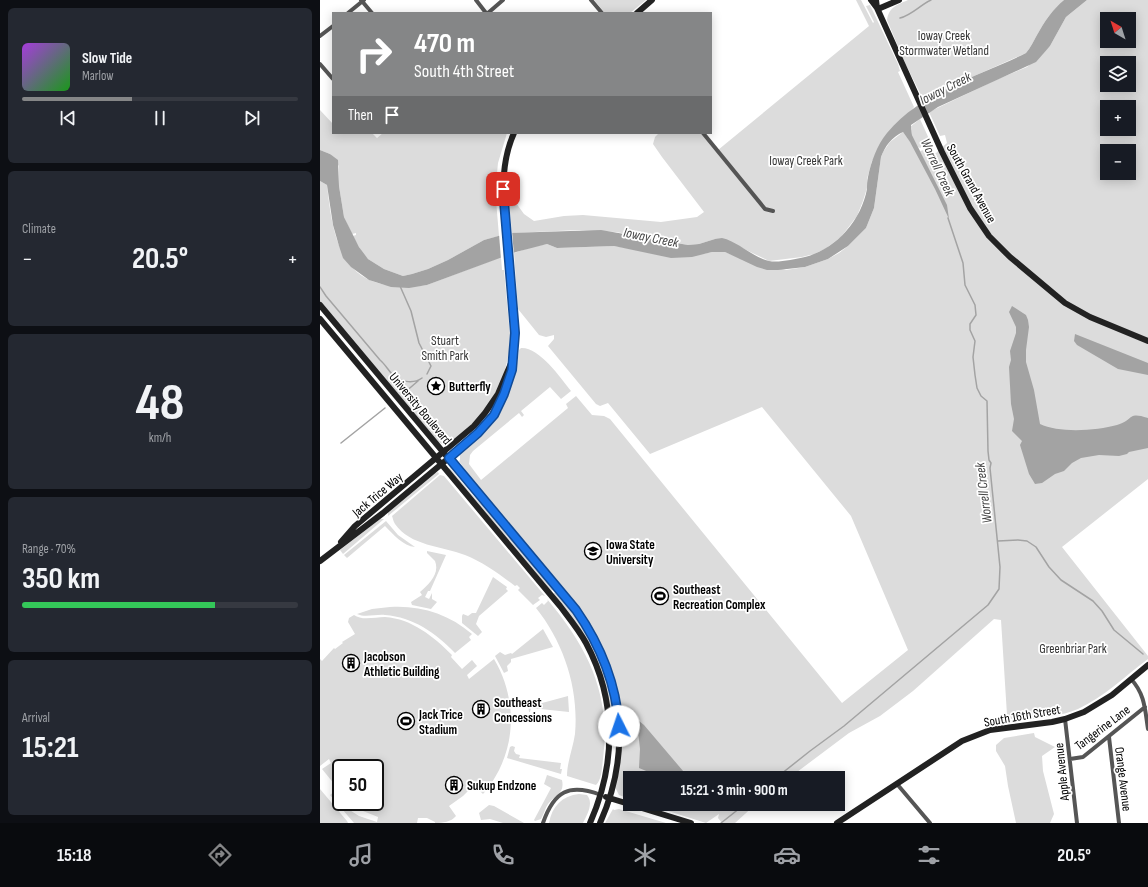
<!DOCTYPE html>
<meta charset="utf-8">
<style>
:root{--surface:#171b24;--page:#242831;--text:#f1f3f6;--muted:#9ea1a6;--line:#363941;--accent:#858687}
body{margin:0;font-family:"Sofia Sans Condensed",sans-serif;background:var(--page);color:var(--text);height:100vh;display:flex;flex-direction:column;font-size:15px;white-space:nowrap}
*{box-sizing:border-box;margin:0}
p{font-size:13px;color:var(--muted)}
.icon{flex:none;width:22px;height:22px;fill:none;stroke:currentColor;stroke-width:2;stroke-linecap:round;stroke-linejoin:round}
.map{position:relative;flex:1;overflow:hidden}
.sheet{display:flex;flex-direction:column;gap:8px;padding:8px;background:#0d0f14;width:320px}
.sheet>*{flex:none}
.guide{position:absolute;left:12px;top:12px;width:380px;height:122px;border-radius:0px;box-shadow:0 2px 10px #0003;background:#858687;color:#fff;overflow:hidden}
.needle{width:26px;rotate:321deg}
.buttons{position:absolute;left:780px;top:12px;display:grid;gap:8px}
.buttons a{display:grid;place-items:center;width:36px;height:36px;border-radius:0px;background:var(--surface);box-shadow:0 2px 10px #0003;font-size:20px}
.speed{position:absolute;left:12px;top:759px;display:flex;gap:8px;font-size:20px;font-weight:700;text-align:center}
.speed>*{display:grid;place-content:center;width:52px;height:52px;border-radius:50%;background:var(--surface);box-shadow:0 2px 10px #0003;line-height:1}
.speed .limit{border:2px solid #111;border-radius:6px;background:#fff;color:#111}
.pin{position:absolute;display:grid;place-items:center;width:34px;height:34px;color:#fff;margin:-17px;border-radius:8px;box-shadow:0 2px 6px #0006}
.me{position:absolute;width:44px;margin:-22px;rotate:356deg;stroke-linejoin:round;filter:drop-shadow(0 0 3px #0008)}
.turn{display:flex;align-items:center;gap:14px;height:84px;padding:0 16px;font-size:18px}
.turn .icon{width:52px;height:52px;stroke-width:2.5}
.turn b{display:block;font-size:28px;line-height:34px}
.then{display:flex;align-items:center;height:38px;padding:0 16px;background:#0003;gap:8px;font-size:15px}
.big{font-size:30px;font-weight:700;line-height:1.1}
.sheet .widget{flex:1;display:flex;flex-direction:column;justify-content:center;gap:6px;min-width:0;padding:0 14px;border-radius:6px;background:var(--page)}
.sheet .dial{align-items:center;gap:0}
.dial b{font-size:52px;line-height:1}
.song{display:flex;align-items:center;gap:12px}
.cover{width:48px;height:48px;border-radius:6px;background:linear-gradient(135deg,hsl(280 70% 55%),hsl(120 70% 35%))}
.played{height:4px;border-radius:2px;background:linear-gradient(90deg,var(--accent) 40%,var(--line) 40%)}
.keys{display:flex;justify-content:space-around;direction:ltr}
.heat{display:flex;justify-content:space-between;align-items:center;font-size:22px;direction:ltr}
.charge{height:6px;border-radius:3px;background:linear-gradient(90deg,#34c759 70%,var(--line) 0)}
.trip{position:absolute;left:303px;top:771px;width:222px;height:40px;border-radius:0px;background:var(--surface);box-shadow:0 2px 10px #0003;font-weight:700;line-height:40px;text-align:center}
.dock{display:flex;height:64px;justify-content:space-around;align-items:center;background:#090b0e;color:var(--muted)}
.dock .icon{width:28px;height:28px}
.dock .on{color:var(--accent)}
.dock b{font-size:18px;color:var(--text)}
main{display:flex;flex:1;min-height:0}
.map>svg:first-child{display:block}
.green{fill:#dcdcdc;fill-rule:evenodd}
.water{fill:#a3a3a3}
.pier{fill:#fff}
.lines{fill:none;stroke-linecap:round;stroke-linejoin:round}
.stream{stroke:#a3a3a3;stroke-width:1.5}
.street{stroke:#555;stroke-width:4}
.secondary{stroke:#222;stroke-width:6}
.route-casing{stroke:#114b97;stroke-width:10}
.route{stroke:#1a73e8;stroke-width:7}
.labels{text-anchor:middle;stroke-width:3.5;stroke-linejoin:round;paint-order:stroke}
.park-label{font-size:13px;fill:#333;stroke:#fff}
.street-label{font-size:13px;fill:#000;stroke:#fff}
.poi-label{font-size:13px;font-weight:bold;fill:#000;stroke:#fff;text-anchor:start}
.water-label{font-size:14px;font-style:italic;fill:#444;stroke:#fff}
</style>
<main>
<section class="sheet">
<div class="widget">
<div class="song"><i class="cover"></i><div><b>Slow Tide</b><p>Marlow</p></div></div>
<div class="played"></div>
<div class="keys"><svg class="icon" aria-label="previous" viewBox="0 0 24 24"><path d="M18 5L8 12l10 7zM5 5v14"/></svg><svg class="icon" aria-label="pause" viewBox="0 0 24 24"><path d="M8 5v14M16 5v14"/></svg><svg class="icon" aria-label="next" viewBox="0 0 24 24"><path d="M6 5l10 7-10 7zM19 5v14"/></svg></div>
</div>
<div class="widget"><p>Climate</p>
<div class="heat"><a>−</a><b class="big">20.5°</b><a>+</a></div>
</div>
<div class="widget dial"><b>48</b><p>km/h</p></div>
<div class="widget"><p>Range · 70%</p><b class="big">350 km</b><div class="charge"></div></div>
<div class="widget"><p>Arrival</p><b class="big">15:21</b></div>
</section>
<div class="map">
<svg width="828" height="823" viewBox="0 0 828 823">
<rect width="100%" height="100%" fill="#fff"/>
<path class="green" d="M274,0H326L310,13H285Z
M536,0H541L553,23L554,22L546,6L550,5L578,64L580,71L578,72L594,107L552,161L547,179V188L543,201L537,216L521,237L505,249L494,254L482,257L449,261L418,246L395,239L379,244L368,245L296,232L259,230L192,233L189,202L196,203L204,214L214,221L244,216L263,215L341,222L377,217L384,212L342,157L333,144L335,137L339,133H381L398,150L549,26Z
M588,0H744C733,9 724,22 717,35C713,42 711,47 706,53L616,93L604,101L585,63L567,20C569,7 577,5 588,0Z
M767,0H828V479L742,547L828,656V659C805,676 784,697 758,709C742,716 724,717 707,720L706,717L690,719L687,715L681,620L674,619L593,691L560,716L529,733L469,778H310V799L299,795L295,787L299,769L294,680L279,643L261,613L163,495L139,461L140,460V453C148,444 159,437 167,427C183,409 197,375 199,350L201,348C219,347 240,377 251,391L241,399L230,387L201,411L204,415L202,417L199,413L153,451L150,455L149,464L161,480L248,408L246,404L256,396L272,415L284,416L290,419L522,703L588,650L531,516L442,407L330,454L288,403L280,406L276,404L228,346L234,339V335L226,337L219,335L198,309L194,253L212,247L227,244L237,248L294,246L312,249L383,254L392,252H405L422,259L466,270L485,267L508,259L519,253L528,246L546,228L554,208L561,157L563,152L570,142L583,132L605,162L600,151L604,150L616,153L627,143L625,135L620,136L609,112L678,79L707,67L730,46L746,17ZM787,19H809V41H787ZM787,63H809V85H787ZM787,107H809V129H787ZM787,151H809V173H787Z
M0,110L13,124V133H52L57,138L63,133H187L178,163L175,194L170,196V200H176L179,236L164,240L128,260L108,269L92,274L83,276L64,269L48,259L43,254L33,236L36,235V233L32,234L24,217L19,186V166L10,154L0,150Z
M600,119L610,141L600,148L598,147L592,135L590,127Z
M0,181L7,185C11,221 16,272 58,283C64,285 71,285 76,285C87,286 97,287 107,285L181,257L182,270H184L190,335L189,353L184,374L180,388L157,420L128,445H124L118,442L0,302Z
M130,468L155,498L171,513L234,589L231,591L129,469Z
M118,472L119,474L68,516V512L113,474Z
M120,475L124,476L225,596L222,595L218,598L220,600L213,605L198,590L200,588L197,585L195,586C179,574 163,562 145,555C122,546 90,546 75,524C73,521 73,518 72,516Z
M60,519H64L23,554L20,550Z
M66,521L78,535L95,547C83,546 73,534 65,526L27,558L24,555Z
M107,551L126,555L110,591H108L105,597L109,599L112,593V599L117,602L111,609L92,605L91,602L102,595L100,592C109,584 120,574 115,561L107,553Z
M173,577L187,587L186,589L188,591L159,616L156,624L162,632L158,636L142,623V616L143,614L148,616L152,613H156Z
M236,592C270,632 292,670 295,724H294L282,674L233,594Z
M227,599C268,648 291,693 283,759C282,766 282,780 276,785L247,776C247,762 253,748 255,734C259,689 244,643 216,608L222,603L224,605L228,601Z
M70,607C100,605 129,614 152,634L149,637L151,640L135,653C116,633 93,617 65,615C56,614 45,618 37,614L52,609Z
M34,615C42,621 55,617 65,617C92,619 113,636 132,655L131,657L142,669L152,660L157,666L147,675L149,679L174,659C196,696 197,742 174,779C171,784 168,789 163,794L154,785L143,796L129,806L136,816C131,822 123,823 115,823V822L107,818H98L97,823H34L10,795L21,786V802H55V768H21V780L15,785L2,769L11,763L9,759L0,766V659L2,661L14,648L15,649L23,643L22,642L35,634L28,622L29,618ZM31,804L43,811L58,817L57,822L39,816L28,809Z
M223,629L233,647L191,659V662L187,666L188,671L184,673L175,656L180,652L185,655L191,653L192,654Z
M248,696L249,712L211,708L210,712H209L208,703L211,706Z
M714,733L715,737L735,747L722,756L723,771L734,814L730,823H696L688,786L685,766L676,751V745L684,738Z
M192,746L195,747L194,751L196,754L200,755L199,758L241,763L240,769H242L241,774L187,758L190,747Z
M227,775L242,780C245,794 235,794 228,804C225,808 224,814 221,819L215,821L214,820L231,788L224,784Z
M0,789L27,821L28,823H0Z
M259,794L267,795C274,803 267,815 263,823H229C232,806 242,796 259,794Z
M326,804H436L415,823H402L398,818L399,814L386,823Z
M169,805L174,806L204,823H183L170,819L161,820L159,813Z
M293,809L294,810L299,809L346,823H285Z"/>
<path class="water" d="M744,0H767L746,17L730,46L716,62L618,107L591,125V129L592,135L627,205L629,219L615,189L590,142L583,132C572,137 565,146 561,157L554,208L546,228L528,246L508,259L485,267L458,270H447L437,267L405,252H392L372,257L351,258L294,246L237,248L227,244L196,252L107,285L89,288L71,287L49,280L31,267L23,258L19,246L13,225L7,185L0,181V150L10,154L18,160L19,186L24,217L39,247L48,259L64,269L83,276L92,274L108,269L128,260L164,240L189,233L281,230L368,245L379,244L395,239L402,238C419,242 432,257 449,261C459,263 474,259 485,257C516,249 541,221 547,189C547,185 547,181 548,177C551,162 557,145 567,133C603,90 658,77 706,53C711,47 713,42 717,35C724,22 733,9 744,0Z
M692,306L706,315L708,320L709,327L706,350V362L714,390L720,424C738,433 776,431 797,425C814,420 807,411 828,418V448L809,452L807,454L799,456L779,455L761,458L752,463L744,471L735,474L722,483L715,484L709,474L700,445L702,441L692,431L694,419L691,404L689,367L691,360L690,351L696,333V327L689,312Z
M755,334L828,363V375L798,369L757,345L754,341Z
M319,721L324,725L369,778H343L319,768L320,749L317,723Z"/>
<path class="pier" d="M189,231H192L194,255L181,259L179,234Z"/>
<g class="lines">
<path class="stream" d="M580,18C592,15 600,5 611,0
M80,286L91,311L99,343L111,366L107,374
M0,287L6,296L60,360C66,365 69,372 75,377C82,382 94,384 102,378
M84,393L98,381
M21,443L65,408
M678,541L698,540L707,541L716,547L729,567L741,580L773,601L782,611L794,630L823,654
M456,778L490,751L524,726L668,605L679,589L680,567L670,468L671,463L669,460L668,451L667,401L661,396L657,388L655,375L653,357L655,341L650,330V324L656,315L655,305L645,285L643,263L628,218
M401,823L425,804"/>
<path class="street" d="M41,0L52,13
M156,0L166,13
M271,0L282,13
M28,13L44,0
M168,13L183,0
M0,36L13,26
M0,64L13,79
M383,133L445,209L453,211
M811,679C825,694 825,710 828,729
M745,719L757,823
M789,737L799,823
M750,759L763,757L825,707
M577,784L610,823
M223,823C234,791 249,783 281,795"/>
<path class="secondary" d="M551,0L557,8
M556,0L557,8L622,152L650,208L669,236L690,257L745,303L770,317L828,341
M558,9L579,0
M317,13L332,0
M0,305L247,600C301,665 315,745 280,823
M0,319L240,606C249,618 259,630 266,643C297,701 296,764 270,823
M21,542L35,526L154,426L165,413L178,394L192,361
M0,561L63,513L149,441L167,423L179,404L189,383L192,371L195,333L183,202C183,178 184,155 194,133
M286,797L371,823
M517,823L642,741L670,730L732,722L745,719L764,712L792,695L828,665"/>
</g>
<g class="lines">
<g class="route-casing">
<path id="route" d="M183,189L195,333L192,370L184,394L174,415L158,433L129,458L256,610C281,646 296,683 299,726"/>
</g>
<use href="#route" class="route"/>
</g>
<defs>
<g id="sight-ring" transform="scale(0.9)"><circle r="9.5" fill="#fff" stroke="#000" stroke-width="1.5"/><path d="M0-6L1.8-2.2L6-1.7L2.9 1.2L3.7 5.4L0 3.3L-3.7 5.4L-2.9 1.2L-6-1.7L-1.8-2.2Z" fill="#000"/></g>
<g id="university-ring" transform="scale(0.9)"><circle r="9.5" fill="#fff" stroke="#000" stroke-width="1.5"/><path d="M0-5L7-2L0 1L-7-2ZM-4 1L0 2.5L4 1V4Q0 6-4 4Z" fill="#000"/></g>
<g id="stadium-ring" transform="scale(0.9)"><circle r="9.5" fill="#fff" stroke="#000" stroke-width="1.5"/><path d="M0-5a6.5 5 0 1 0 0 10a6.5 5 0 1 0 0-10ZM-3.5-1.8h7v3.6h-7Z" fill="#000"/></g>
<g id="building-ring" transform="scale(0.9)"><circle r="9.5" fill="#fff" stroke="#000" stroke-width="1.5"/><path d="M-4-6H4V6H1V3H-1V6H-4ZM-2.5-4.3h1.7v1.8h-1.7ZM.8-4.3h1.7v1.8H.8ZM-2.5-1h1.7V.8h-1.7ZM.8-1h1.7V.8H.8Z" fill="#000"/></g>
</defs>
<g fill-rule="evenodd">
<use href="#sight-ring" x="116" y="386"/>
<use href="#university-ring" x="273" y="551"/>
<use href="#stadium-ring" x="340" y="596"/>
<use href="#building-ring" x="31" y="663"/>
<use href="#building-ring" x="161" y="709"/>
<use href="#stadium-ring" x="86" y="721"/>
<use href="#building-ring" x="134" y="785"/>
</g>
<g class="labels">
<g class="park-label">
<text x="624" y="40">Ioway Creek<tspan x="624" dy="15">Stormwater Wetland</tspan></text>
<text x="486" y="165">Ioway Creek Park</text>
<text x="125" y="345">Stuart<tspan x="125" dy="15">Smith Park</tspan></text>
<text x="753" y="653">Greenbriar Park</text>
</g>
<g class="street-label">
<text transform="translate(652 183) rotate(61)" y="5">South Grand Avenue</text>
<text transform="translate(101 408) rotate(50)" y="5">University Boulevard</text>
<text transform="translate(57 494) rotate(-40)" y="5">Jack Trice Way</text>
<text transform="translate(702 715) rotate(-10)" y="5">South 16th Street</text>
<text transform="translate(782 727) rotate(-37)" y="5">Tangerine Lane</text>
<text transform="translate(741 772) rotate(-96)" y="5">Apple Avenue</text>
<text transform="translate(804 779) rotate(83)" y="5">Orange Avenue</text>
</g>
<g class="poi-label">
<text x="129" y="391">Butterfly</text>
<text x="286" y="549">Iowa State<tspan x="286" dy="15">University</tspan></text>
<text x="353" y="594">Southeast<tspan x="353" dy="15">Recreation Complex</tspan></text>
<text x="44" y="661">Jacobson<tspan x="44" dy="15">Athletic Building</tspan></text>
<text x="174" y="707">Southeast<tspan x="174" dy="15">Concessions</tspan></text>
<text x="99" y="719">Jack Trice<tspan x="99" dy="15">Stadium</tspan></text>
<text x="147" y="790">Sukup Endzone</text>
</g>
<g class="water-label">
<text transform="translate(625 88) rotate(-27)" y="5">Ioway Creek</text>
<text transform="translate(618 167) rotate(65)" y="5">Worrell Creek</text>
<text transform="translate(331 237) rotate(11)" y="5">Ioway Creek</text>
<text transform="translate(663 493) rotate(-97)" y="5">Worrell Creek</text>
</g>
</g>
</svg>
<div class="buttons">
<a><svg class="needle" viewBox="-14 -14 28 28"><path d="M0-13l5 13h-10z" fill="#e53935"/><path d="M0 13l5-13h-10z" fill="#9ea1a6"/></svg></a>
<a><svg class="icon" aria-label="layers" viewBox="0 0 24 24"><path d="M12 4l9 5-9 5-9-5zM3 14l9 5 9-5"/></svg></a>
<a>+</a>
<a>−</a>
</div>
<div class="speed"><div class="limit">50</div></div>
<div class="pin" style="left:183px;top:189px;background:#d93025"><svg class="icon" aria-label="arrive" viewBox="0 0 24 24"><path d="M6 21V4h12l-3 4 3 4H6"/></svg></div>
<svg class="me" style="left:299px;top:726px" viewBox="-20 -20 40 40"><circle r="19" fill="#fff"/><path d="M0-13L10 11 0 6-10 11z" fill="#1a73e8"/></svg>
<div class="trip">15:21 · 3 min · 900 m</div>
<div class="guide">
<div class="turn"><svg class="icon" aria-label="right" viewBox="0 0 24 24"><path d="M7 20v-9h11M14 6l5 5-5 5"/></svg><div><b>470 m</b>South 4th Street</div></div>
<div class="then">Then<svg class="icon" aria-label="arrive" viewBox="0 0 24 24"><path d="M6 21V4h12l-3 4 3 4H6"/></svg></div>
</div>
</div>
</main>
<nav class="dock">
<b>15:18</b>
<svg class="icon on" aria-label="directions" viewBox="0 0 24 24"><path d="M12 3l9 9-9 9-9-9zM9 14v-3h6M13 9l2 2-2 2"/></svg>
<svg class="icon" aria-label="music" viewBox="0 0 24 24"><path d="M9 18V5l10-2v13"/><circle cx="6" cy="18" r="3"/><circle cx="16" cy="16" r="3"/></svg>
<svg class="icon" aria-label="phone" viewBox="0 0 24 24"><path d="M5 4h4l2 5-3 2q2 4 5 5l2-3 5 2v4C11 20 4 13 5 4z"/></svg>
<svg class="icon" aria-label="climate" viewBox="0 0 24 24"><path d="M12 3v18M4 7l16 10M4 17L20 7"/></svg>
<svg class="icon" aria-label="car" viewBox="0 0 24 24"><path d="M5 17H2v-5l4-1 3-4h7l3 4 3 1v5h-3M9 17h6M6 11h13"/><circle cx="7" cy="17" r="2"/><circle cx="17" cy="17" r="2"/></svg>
<svg class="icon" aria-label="filters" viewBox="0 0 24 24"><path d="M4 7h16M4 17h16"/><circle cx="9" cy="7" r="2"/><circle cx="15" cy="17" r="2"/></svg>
<b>20.5°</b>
</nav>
